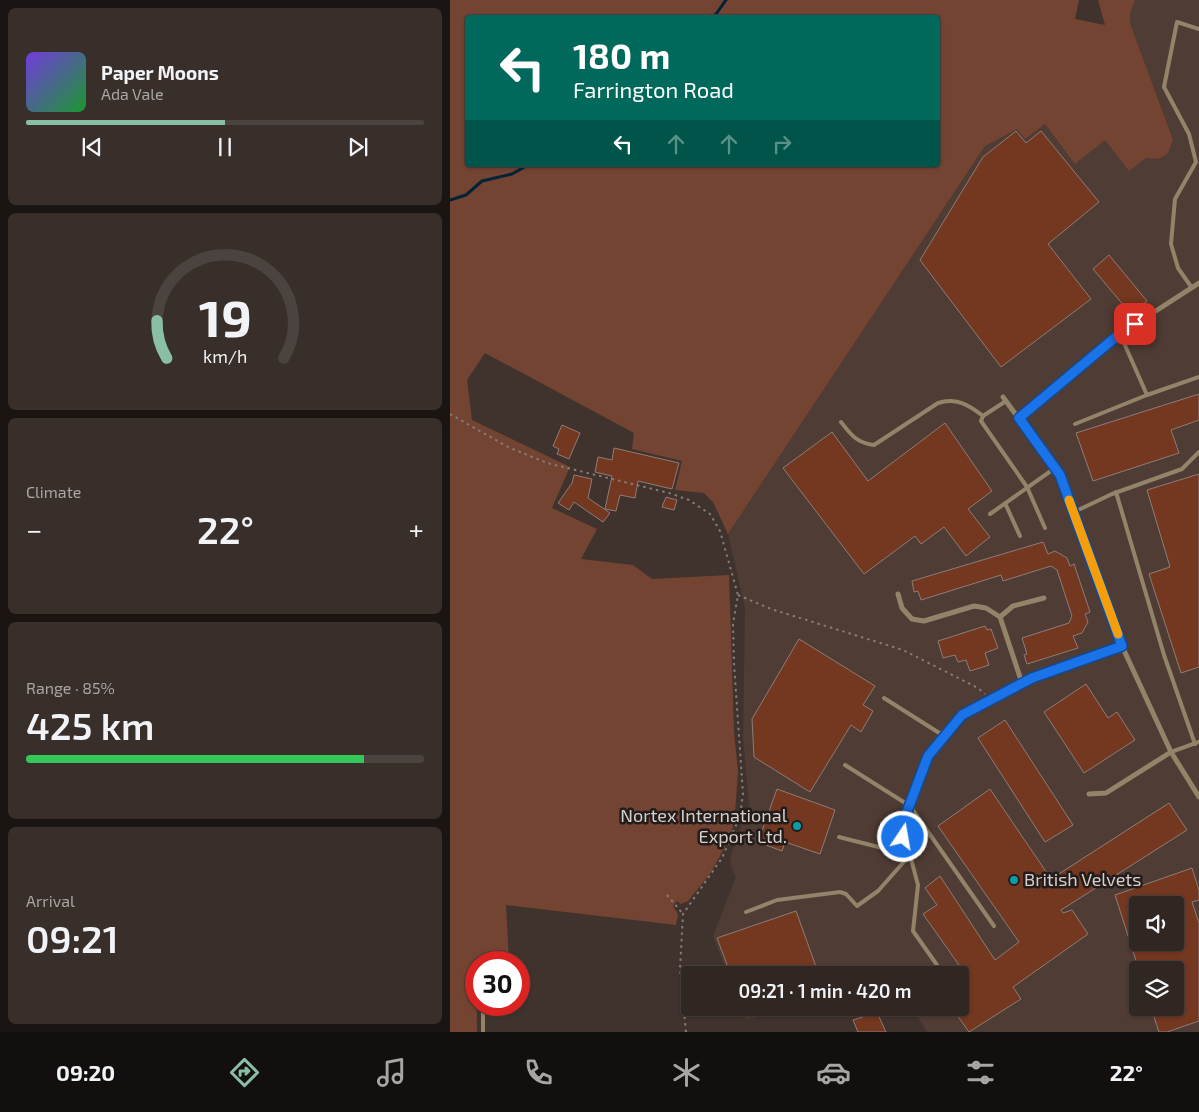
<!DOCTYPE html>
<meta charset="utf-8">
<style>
:root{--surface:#302622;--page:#382e2a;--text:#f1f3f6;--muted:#a8a5a5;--line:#4b4340;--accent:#8abfa5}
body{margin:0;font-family:"Exo 2",sans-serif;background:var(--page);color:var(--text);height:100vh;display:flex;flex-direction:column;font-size:19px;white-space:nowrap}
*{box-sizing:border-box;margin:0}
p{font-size:16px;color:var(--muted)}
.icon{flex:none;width:28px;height:28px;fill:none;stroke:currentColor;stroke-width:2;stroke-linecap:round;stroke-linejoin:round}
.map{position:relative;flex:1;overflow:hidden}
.side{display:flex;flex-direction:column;gap:8px;padding:8px;background:#1a1513;width:450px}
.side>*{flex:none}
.banner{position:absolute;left:15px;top:15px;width:475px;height:152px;border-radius:5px;box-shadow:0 1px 4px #0004,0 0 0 1px var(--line);background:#00695c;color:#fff;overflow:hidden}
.fabs{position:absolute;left:679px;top:896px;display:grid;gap:10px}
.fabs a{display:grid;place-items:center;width:55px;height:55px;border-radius:5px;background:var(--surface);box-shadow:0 1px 4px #0004,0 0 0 1px var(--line);font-size:25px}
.speed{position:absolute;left:15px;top:951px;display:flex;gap:10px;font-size:25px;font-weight:700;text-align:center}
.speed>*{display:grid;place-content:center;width:65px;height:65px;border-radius:50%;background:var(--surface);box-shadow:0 1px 4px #0004,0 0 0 1px var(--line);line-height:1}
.speed .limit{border:8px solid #d22;background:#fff;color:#111}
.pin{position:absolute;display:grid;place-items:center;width:42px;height:42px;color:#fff;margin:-21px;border-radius:10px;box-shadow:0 2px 8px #0006}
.me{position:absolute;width:55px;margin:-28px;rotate:12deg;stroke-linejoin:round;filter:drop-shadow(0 0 4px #0008)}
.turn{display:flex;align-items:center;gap:18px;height:105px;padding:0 25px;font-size:22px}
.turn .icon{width:65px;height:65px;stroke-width:2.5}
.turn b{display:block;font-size:35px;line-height:42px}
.lanes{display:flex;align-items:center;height:48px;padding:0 25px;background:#0003;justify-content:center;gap:25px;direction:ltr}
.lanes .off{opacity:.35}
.big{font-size:38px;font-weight:600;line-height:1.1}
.side .widget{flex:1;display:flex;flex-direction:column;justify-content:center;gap:8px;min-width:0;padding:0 18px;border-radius:8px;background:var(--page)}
.side .dial{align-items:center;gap:0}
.dial svg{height:130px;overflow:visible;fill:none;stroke:var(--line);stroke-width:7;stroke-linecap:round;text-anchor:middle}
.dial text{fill:var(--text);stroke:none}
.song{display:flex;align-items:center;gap:15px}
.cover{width:60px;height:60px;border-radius:8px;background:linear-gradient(135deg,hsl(260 70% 55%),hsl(130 70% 35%))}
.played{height:5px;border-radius:2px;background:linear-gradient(90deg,var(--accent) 50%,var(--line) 50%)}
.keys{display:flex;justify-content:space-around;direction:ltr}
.heat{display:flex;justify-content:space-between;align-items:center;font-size:28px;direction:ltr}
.charge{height:8px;border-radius:4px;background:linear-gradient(90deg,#34c759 85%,var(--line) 0)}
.trip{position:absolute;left:231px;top:966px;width:288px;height:50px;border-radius:5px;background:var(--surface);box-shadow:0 1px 4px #0004,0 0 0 1px var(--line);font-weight:600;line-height:50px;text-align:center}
.tab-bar{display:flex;height:80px;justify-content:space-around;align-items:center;background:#130f0e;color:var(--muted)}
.tab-bar .icon{width:35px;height:35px}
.tab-bar .selected{color:var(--accent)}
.tab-bar b{font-size:22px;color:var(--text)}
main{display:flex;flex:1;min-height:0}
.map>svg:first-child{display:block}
.industrial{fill:#4f3c34;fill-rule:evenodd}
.green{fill:#744433;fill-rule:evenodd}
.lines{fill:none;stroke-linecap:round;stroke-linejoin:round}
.stream{stroke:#002337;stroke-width:3}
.building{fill:#743720;stroke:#8d7d77;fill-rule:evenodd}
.path{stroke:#867b77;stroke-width:2;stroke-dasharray:2.5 4;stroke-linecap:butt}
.service{stroke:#938469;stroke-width:4}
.minor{stroke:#938469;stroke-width:5}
.route-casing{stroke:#114b97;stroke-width:12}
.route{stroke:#1a73e8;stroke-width:9}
.slow{stroke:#f59e0b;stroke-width:9}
.culture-dot{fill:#0f9aa8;stroke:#221c1a;stroke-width:2}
.labels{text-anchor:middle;stroke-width:5;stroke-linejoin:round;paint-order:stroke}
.poi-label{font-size:18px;fill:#d8cfcc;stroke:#221c1a;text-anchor:end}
</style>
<main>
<section class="side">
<div class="widget">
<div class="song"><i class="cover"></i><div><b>Paper Moons</b><p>Ada Vale</p></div></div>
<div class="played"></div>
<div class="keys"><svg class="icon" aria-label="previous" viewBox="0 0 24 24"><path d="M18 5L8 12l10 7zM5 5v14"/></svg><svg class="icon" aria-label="pause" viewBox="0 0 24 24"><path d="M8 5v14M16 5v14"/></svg><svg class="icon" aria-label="next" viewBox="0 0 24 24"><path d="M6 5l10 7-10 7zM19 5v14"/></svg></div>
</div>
<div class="widget dial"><svg viewBox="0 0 100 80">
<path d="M14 69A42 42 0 1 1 86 69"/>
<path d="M14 69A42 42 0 0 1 8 46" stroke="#8abfa5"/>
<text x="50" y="56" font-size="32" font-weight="700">19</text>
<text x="50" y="72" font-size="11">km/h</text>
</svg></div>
<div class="widget"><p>Climate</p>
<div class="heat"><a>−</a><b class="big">22°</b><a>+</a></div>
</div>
<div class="widget"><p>Range · 85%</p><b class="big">425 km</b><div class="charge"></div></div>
<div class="widget"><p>Arrival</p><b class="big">09:21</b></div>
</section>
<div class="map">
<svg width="749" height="1032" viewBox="0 0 749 1032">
<rect width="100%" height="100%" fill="#40332d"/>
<path class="industrial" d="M685,0H749V1032H477L462,1008H510V975H278L263,936L286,877L280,864L281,855L299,804L293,738L295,608L278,534L571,92L655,140L696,158L709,159L723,138L680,23V14ZM688,905H725V942H688ZM688,970H725V1008H688Z
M291,1008H339L296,1020Z"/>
<path class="green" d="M0,0H629L625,19L655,25L648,0H685L680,14V23L723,139L718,153L709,159L696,158L679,171L655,140L625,164L595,124L575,139L567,129L535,146L278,534L263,502L254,493L225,490L232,461L182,449L184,433L35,353L17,380L22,420L120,467L102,508L147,529L131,559L183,565L202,579L279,575L284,732L288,771L285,814L281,836L260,874L238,901L231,904L227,901L223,906L228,914L226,925L56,905L59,962H26L27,1032H0ZM18,18H488V165H18Z"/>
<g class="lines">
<path class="stream" d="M259,18L266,14L276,0
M0,200L16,195L32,181L62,174L78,165"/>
</g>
<path class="building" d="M566,131L576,143L591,131L649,202L598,244L641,299L551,367L470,260L533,157Z
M659,255L697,301L681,314L643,269Z
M749,394V420L721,430L729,453L643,481L626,433Z
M495,423L542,491L518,509L540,537L516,556L494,527L471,544L465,536L414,574L333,468L382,432L418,481Z
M112,425L130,433L119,459L107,454L109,449L103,446Z
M164,448L229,463L222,489L188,481L185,498L170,495L166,511L155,509L162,476L145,472L148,457L162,460Z
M749,474V667L731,673L699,574L720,567L697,490Z
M124,475L142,479L138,498L160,513L153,522L124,502L119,510L108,503L122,483Z
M216,497L227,500L224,510L212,507Z
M593,542L598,554L605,551L617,558L620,566L624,564L640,612L635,614L638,622L632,633L623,636L628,648L577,664L574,655L577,654L572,638L619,623L622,616L607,570L601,566L553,581L551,575L471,600L468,591L464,592L462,581Z
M535,626L537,630L541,629L548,648L535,653L539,665L520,671L516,660L508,662L505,655L493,658L488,641Z
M349,639L425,686L413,705L423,711L411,732L401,725L360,792L304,757L302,719Z
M636,684L658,718L667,712L685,740L634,773L594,712Z
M555,720L623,825L595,842L528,738Z
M327,789L385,810L370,854L335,842L332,851L308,842Z
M540,789L601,879L719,803L737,830L611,910L613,913L622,910L638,934L563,987L571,999L519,1032L502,1008H510V975H495L509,965L473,914L487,905L475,888L490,876L545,960L569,942L488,826Z
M742,868L749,890V900L742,902L749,923V1021L717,1032H709L701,1008H725V970H689L665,895ZM688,905H725V942H688Z
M346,911L369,975H281L267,938Z
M418,1008H425L436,1032H408L403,1020L413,1017L411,1010Z"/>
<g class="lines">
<path class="path" d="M0,414L58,447L97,463L219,493L239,500L260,514L270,531L288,595L283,624L284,663L293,794L290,816L272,858L233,914L230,969L236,1032
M288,595L321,609L453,650L528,688L535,694
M217,895L233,914"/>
<path class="service" d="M742,288L728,268L721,244L725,199L746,162L739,134L714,87L727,22L749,29
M670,334L697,395L749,377
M556,401L533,416L531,421L577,487L595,528
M391,422C401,435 407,443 424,445L488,403C506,397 519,405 533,416
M625,424L697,395
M666,492L714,655L745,744
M555,503L570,536
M624,512L662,494L732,469L749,452
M540,514L605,468
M434,698L494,736
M721,752L749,742
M395,765L460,806L544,926
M389,837L460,855
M460,855L468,885L463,931L487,965
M296,912L327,900L390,892L396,894L407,906L428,891L460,855
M33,1005V1032"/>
<path class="minor" d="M553,397L610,475L672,646L721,752L749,797
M569,418L667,336L749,283
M448,594L452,608L462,619L474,621L524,606L536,608L550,617L572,683
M550,617L563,606L594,598
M639,794L656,793L721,752
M460,855L453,837L459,809L478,756L512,715L582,678L672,646"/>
</g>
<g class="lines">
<g class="route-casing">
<path id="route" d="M453,837L458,809L478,756L512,715L582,678L672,646L610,475L569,418L667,336L685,324"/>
</g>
<use href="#route" class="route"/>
<path class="slow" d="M619,500L668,634"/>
</g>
<g class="culture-dot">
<circle cx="347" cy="826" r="5"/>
<circle cx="564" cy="880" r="5"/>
</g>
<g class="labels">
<g class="poi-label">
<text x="337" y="822">Nortex International<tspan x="337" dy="21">Export Ltd.</tspan></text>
<text x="574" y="886" text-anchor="start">British Velvets</text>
</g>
</g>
</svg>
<div class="fabs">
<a><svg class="icon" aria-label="sound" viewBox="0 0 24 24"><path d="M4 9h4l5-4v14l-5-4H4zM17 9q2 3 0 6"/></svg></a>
<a><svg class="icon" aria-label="layers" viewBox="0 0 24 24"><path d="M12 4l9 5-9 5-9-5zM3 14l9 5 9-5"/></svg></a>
</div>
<div class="speed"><div class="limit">30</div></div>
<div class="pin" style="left:685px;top:324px;background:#d93025"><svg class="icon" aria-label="arrive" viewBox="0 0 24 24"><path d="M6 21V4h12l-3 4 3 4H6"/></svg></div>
<svg class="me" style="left:453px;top:837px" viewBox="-20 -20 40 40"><circle r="17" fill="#1a73e8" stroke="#fff" stroke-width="3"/><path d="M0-11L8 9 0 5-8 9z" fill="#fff"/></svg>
<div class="trip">09:21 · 1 min · 420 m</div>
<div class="banner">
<div class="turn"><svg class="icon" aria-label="left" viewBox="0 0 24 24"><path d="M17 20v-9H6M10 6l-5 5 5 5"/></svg><div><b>180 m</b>Farrington Road</div></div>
<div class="lanes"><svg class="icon" aria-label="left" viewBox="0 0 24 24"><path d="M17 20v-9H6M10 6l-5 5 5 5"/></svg><svg class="icon off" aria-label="ahead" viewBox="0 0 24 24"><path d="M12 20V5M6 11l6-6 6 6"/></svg><svg class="icon off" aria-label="ahead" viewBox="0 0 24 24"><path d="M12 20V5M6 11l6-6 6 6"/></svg><svg class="icon off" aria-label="right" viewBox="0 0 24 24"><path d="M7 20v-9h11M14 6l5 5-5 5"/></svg></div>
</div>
</div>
</main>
<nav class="tab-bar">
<b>09:20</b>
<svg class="icon selected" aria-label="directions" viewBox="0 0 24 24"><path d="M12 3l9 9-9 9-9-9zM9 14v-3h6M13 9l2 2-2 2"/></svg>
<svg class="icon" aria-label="music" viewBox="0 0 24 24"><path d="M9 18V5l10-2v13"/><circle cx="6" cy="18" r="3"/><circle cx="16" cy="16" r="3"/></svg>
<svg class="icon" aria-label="phone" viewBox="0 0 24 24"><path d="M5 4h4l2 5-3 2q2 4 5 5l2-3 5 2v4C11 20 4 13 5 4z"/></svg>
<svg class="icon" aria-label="climate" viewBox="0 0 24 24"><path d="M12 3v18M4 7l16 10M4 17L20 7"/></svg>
<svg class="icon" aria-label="car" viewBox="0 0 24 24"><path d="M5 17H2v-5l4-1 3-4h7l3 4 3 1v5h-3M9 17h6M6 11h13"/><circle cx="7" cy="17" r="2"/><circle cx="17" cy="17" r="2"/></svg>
<svg class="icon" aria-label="filters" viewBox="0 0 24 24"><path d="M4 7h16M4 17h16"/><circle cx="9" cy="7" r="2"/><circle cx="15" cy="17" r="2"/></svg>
<b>22°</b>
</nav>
